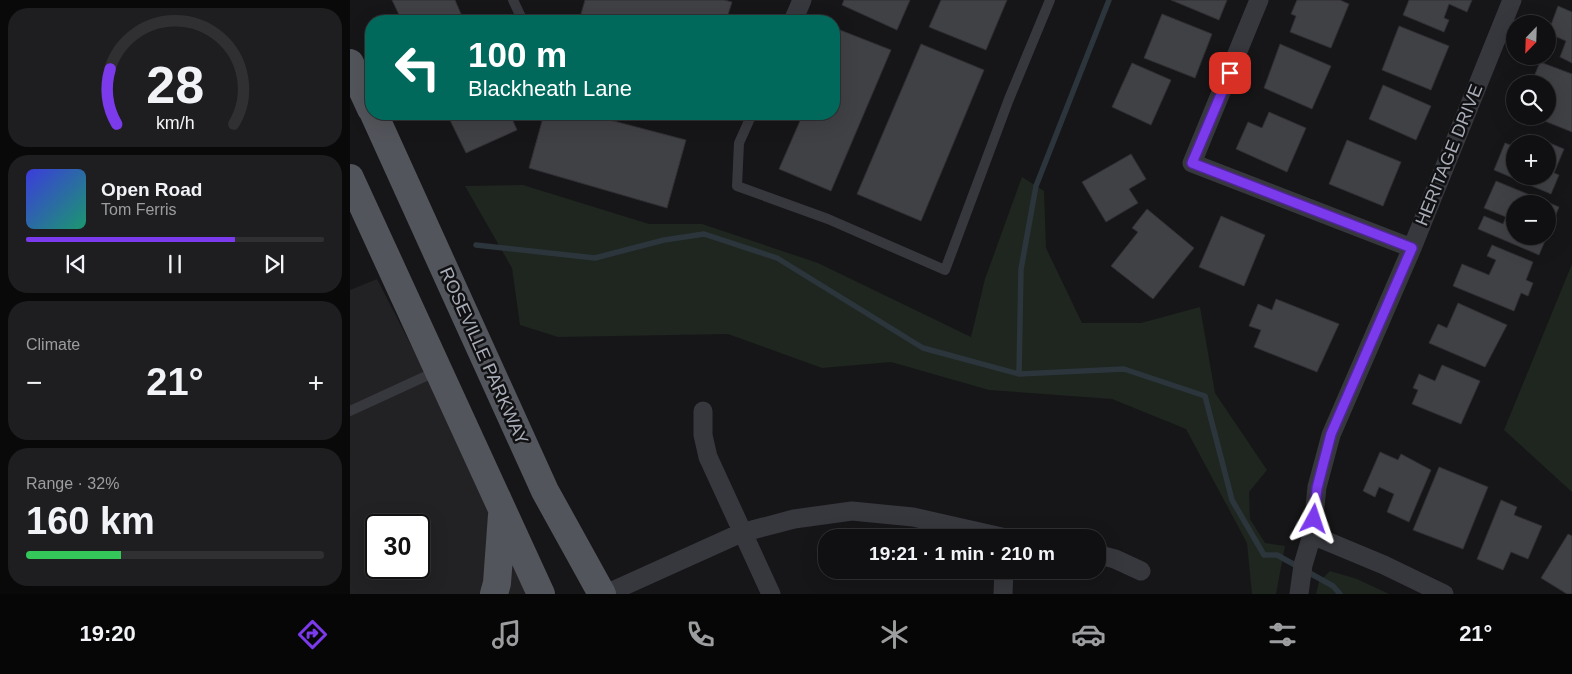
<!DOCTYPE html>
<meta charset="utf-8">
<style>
:root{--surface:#101012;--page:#1e1e20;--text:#f1f3f6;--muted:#9c9d9f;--line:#303032;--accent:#7c3aed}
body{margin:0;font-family:Helvetica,sans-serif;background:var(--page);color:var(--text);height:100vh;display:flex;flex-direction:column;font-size:19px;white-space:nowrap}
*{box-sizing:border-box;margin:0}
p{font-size:16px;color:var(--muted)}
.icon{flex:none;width:28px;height:28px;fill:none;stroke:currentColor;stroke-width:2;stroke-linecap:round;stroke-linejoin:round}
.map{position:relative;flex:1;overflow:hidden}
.drawer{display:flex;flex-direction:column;gap:8px;padding:8px;background:#09090a;width:350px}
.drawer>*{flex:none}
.top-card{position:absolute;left:15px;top:15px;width:475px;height:105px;border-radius:20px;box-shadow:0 5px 20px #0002,0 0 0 1px var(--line);background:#00695c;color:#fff;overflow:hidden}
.needle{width:32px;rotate:203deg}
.fabs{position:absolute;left:1156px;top:15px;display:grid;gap:10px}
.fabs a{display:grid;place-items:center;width:50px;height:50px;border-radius:50%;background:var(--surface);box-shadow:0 5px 20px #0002,0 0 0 1px var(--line);font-size:25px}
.speed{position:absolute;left:15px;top:514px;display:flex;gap:10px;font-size:25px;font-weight:700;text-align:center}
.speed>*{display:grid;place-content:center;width:65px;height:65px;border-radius:50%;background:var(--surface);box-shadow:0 5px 20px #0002,0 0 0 1px var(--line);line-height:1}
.speed .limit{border:2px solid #111;border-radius:8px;background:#fff;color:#111}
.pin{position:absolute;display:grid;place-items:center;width:42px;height:42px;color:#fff;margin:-21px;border-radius:10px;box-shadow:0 2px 8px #0006}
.me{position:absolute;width:55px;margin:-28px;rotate:5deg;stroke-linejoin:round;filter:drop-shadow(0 0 4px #0008)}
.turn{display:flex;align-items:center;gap:18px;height:105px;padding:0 20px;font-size:22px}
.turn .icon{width:65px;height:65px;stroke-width:2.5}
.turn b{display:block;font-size:35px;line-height:42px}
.big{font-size:38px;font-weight:600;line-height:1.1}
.drawer .tile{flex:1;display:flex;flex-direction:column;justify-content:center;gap:8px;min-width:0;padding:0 18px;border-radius:20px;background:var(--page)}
.drawer .dial{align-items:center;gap:0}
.dial svg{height:130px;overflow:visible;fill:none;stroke:var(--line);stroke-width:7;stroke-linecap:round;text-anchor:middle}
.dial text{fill:var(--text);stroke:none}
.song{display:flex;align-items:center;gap:15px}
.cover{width:60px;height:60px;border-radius:8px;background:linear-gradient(135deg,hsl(240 70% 55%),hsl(160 70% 35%))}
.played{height:5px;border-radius:2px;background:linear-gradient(90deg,var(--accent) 70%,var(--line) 70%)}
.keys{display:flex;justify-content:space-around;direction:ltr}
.heat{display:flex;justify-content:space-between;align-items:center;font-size:28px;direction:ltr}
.charge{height:8px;border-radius:4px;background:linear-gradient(90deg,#34c759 32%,var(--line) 0)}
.trip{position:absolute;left:468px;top:529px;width:288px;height:50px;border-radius:20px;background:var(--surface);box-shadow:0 5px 20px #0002,0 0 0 1px var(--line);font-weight:600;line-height:50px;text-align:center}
.tab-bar{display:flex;height:80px;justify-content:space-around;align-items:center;background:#060607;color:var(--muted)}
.tab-bar .icon{width:35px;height:35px}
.tab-bar .active{color:var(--accent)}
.tab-bar b{font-size:22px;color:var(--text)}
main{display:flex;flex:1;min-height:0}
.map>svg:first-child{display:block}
.built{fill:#222225;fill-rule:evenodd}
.green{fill:#1e261f}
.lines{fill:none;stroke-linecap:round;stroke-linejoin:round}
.stream{stroke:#2c353c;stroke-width:5.5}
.building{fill:#404145;stroke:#303034}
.service{stroke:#37383d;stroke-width:10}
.minor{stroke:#37383d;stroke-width:19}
.primary{stroke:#53555c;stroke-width:28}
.route-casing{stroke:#51269a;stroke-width:12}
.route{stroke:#7c3aed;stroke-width:9}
.labels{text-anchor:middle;stroke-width:5;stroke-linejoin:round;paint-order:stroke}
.street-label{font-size:18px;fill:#a8adb8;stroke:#111113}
</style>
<main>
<section class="drawer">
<div class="tile dial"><svg viewBox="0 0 100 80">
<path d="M14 69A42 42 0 1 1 86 69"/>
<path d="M14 69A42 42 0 0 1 10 35" stroke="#7c3aed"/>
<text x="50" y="56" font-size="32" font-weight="700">28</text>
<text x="50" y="72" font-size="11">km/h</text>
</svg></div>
<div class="tile">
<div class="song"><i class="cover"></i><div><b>Open Road</b><p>Tom Ferris</p></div></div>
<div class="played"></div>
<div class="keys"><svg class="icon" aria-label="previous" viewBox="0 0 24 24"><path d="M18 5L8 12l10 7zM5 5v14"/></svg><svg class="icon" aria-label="pause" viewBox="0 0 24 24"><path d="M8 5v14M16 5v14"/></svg><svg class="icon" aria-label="next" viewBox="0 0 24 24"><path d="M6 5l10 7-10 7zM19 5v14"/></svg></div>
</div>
<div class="tile"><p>Climate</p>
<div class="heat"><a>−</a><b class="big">21°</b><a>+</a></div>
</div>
<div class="tile"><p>Range · 32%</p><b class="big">160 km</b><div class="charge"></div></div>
</section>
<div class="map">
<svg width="1222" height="594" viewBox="0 0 1222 594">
<rect width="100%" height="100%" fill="#161618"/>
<path class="built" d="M27,279L189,594H0V290ZM26,525H69V568H26Z"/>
<path class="green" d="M672,177L694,191L696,248L732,323H791L850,307L865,393L917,470L899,492L900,519L915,543L935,546L926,594H902L897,543L836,429L762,399L639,390L541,362L472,368L378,334L208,337L170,325L162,268L115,186L173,185L299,224H352L468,263L621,337L635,279Z
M1222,264V492L1154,430Z
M980,571L1007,579L1039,594H966L969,582Z"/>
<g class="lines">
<path class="stream" d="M126,245L245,258L314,240L354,234L427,258L573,348L669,374L774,369L855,396L882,500L914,555H927L983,586L990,594
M669,374L671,269L686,186L759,0"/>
</g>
<path class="building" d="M42,0H105L114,21H52Z
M235,0H374L382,2L376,21H229Z
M494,0H560L547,30L492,5Z
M591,0H657L636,50L579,27Z
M821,0H877L869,20Z
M947,0H990L999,4L981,48L940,32L946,16L941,14Z
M1059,0H1122L1117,12L1099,4L1094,18L1099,20L1094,32L1053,15Z
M1208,6L1222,12V63L1210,57L1216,41L1198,33Z
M812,14L862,34L845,78L794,58Z
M1049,26L1099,46L1081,90L1032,70Z
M490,30L541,50L481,191L429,169L453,114H484V44Z
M571,44L634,70L571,221L507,194Z
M930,44L981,66L962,109L914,88Z
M1190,62L1222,74V132L1182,116H1198V84H1181Z
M782,63L821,80L801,125L762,107Z
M1033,85L1081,106L1066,140L1019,119Z
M919,112L956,128L937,172L886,149L898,122L912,128Z
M97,114H160L167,130L116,153Z
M194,114H237L336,140L317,208L179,168Z
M1178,134L1214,149L1204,173L1209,175L1201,194L1144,170L1155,143L1165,147V176H1198V144H1173Z
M997,140L1051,162L1033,206L979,184Z
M781,154L796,179L779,189L788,203L756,222L732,182Z
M1146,181L1209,207L1198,234V204H1165V236H1197L1189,255L1128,229L1134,216L1153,224L1156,217L1134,208Z
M797,209L844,248L803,299L761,266L788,232L782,228Z
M871,216L915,235L894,286L849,267Z
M1142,245L1183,262L1176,280L1183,283L1178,296L1171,293L1164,311L1103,286L1112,264L1139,275L1146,260L1137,256Z
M926,299L989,324L967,372L904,347L911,330L899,326L908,304L922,310Z
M1108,303L1157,325L1135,367L1079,343L1088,324L1097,328Z
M1092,365L1130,381L1111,424L1062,404L1068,390L1063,388L1069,374L1085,381Z
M1030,452L1048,460L1051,454L1081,470L1059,522L1037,512L1044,494L1029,487L1025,497L1013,491Z
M1089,467L1138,487L1113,549L1063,530Z
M1151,500L1167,507L1164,515L1192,526L1178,559L1161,552L1153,570L1127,559Z
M1218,534L1222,536V594H1217L1191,578Z"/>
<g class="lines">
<path class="service" d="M163,0L173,21
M402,114L389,143L387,186L478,219L595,270L659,99L700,0
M0,411L87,371"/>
<path class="minor" d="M909,0L842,163L1062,248
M443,21L452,0
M353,411V435L358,457L421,594
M962,535L1034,565L1094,594
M746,554L765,559L791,571
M256,594L391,533L444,519L502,511L563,517L656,538
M653,594L654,570
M949,594L953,565L962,535L967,487L981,435L1062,248L1162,0"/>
<path class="primary" d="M0,63L21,109
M24,114L195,491L252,594
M0,178L191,594
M144,594L147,583L152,515"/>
</g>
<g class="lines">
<g class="route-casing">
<path id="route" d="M880,73L842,163L1062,248L981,434L967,488L964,519"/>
</g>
<use href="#route" class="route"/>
</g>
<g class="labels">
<g class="street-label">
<text transform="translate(1099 155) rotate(-68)" y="6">HERITAGE DRIVE</text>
<text transform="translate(134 356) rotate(66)" y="6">ROSEVILLE PARKWAY</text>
</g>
</g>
</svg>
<div class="fabs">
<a><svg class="needle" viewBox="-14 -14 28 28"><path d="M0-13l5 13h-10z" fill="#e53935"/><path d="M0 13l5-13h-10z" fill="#9c9d9f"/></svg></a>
<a><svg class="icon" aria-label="search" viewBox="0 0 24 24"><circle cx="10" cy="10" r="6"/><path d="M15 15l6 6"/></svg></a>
<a>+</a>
<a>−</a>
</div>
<div class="speed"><div class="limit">30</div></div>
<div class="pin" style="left:880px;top:73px;background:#d93025"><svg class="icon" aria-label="arrive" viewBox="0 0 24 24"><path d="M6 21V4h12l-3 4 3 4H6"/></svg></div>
<svg class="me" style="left:964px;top:519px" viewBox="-20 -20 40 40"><path d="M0-17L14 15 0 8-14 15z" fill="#7c3aed" stroke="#fff" stroke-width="4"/></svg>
<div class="trip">19:21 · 1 min · 210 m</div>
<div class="top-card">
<div class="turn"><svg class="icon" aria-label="left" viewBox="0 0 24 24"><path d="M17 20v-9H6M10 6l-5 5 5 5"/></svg><div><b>100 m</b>Blackheath Lane</div></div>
</div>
</div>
</main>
<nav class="tab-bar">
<b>19:20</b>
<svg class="icon active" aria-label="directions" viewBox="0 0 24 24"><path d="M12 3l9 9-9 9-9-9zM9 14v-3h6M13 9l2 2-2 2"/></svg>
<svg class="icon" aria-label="music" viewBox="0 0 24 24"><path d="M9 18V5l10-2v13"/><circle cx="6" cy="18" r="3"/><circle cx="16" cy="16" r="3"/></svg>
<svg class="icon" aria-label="phone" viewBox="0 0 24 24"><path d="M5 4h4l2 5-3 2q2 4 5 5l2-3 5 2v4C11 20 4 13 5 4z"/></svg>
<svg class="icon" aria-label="climate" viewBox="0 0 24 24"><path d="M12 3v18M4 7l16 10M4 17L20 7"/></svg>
<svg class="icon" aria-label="car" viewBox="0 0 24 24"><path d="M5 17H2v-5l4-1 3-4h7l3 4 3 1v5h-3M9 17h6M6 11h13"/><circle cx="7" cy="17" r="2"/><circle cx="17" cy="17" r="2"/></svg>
<svg class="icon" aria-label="filters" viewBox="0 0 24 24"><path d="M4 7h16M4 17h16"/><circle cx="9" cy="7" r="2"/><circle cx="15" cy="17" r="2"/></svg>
<b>21°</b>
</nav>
